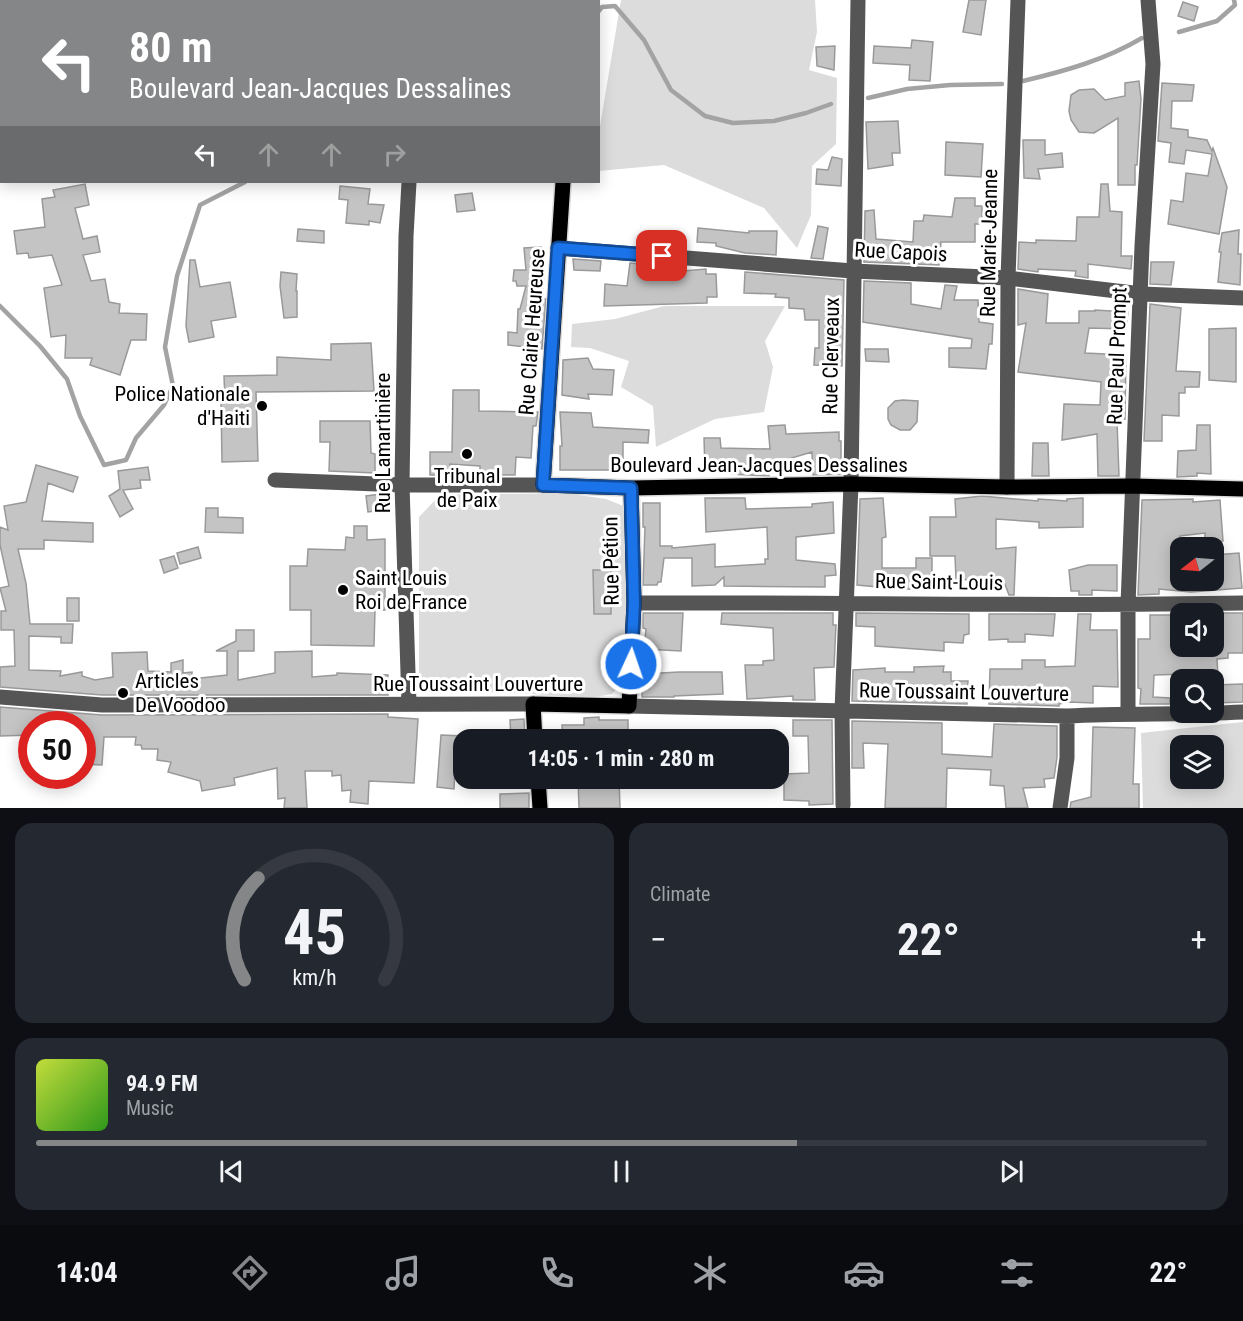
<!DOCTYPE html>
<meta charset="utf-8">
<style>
:root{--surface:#171b24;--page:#242831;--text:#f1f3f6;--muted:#9ea1a6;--line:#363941;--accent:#858687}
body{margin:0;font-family:"Roboto Condensed",sans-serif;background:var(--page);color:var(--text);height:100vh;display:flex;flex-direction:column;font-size:22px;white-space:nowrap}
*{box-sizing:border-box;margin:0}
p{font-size:20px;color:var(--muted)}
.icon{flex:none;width:33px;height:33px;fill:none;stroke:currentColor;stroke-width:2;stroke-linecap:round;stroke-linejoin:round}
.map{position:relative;height:808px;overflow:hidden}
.panel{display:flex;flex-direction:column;gap:15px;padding:15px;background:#0d0f14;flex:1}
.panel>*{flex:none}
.top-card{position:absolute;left:0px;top:0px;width:600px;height:183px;box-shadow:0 3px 15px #0003;background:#858687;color:#fff;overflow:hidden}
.needle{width:39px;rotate:253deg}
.buttons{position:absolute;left:1170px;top:537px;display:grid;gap:12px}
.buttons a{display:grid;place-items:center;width:54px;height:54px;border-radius:12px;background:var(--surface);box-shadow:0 3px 15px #0003;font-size:30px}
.speed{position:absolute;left:18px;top:711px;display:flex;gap:12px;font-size:30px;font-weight:700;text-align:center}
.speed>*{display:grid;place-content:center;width:78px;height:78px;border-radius:50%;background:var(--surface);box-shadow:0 3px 15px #0003;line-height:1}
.speed .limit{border:9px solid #d22;background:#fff;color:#111}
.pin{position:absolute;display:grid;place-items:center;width:51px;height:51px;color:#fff;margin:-26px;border-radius:12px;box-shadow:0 3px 9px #0006}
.me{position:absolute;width:66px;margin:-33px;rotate:3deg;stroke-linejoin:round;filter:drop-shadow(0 0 4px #0008)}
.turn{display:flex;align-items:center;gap:21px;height:126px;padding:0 30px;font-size:27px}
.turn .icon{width:78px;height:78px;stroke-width:2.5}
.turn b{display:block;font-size:42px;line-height:51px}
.lanes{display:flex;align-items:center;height:57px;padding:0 30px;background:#0003;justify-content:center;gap:30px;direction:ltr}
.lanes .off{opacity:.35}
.big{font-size:45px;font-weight:700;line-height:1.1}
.panel .card{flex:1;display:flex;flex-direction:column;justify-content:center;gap:9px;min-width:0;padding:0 21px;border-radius:18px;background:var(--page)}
.panel .dial{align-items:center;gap:0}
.dial svg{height:156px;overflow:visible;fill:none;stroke:var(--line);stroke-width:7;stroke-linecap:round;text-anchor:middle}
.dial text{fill:var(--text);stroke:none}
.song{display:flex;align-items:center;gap:18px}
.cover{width:72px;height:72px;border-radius:9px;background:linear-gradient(135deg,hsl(70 70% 55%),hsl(110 70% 35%))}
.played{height:6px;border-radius:3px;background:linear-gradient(90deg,var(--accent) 65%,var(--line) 65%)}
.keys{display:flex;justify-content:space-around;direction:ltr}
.heat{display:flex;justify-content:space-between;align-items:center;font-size:33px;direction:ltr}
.panel .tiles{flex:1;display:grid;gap:15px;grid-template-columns:1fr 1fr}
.card:last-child{grid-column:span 2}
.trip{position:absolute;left:453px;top:729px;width:336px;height:60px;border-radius:18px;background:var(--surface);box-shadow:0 3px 15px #0003;font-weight:700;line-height:60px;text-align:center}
.dock{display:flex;height:96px;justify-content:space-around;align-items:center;background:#090b0e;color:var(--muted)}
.dock .icon{width:42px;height:42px}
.dock .active{color:var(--accent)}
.dock b{font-size:27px;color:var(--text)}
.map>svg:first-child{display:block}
.green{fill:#dcdcdc;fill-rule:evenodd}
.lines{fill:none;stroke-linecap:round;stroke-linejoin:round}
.stream{stroke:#a3a3a3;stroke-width:4.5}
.building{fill:#c4c4c4;stroke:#999;stroke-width:1.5}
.major-casing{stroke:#dbdbdb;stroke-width:18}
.minor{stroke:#555;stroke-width:15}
.major{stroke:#000;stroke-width:15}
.route-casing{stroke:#114b97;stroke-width:15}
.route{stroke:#1a73e8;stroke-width:10}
.poi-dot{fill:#000;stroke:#fff;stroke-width:2}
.labels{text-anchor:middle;stroke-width:6;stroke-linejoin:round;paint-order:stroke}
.street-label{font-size:21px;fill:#000;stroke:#fff}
.poi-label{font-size:21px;fill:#000;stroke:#fff;text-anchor:start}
</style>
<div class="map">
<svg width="1243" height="808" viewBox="0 0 1243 808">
<rect width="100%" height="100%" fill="#fff"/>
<path class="green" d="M621,0H815L817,32L809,70L837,78L836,144L812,166L811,215L797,248L764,208L664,165L599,171V132Z
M664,306H785L765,341L773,367L764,412L715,419L656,447L653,406L621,387L629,361L590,348L571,347L572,324L615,319Z
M564,493L606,499L626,507V677L612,694L589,698L517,693L426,691L419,685V517L440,495Z
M1243,722V808H1143L1141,733ZM1180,746H1214V778H1180Z"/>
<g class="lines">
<path class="stream" d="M598,12L602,7L615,6L644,40L671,90L705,116L733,123L774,121L806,113L831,104
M1179,32L1217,21L1235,5L1234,0
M1023,81C1065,71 1105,60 1142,38
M868,98L907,89L950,85L1002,84
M0,306L40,346L67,379L80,416L104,465L126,460L136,438L164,405L173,386L165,347L177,276L200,205L245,182"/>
</g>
<path class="building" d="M969,0H986L981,35L963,32Z
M1183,2L1198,7L1194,21L1178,16Z
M912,40L933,42L930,81L909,80L910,65L873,63L874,46L911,48Z
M835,46L834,70L817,66L816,47Z
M1139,81L1141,99L1137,165H1135V185H1118V118L1094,133L1079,132L1071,120L1069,111L1071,95L1079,90L1094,89L1105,100L1125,96V83Z
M1162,83L1194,85L1192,101H1172L1171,128L1188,130V137L1207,140L1212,151L1213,148L1227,187L1219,234L1168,224L1171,200L1183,202L1186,173L1208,176L1212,154L1186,150L1184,164L1169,162L1171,143L1158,141Z
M898,121L900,153H892L893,165L868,169L866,122Z
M1023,140H1045V155L1062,153L1063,167L1038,169L1040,179L1024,178Z
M946,142L983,144L981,177L945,175Z
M832,157L842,159L841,186L816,184L817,169L828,170Z
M85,184L89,205L75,208L83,239L97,236L100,252L83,255L91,281L105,279L109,302L120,304L119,313L147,314L146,340H131L120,375L90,365L92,358H65L66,335L51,337L44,288L62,285L52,255L29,258L28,253L17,254L14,231L45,227L42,199L55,197L53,190Z
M1101,184H1108L1110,211L1122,212L1121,256H1132L1131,269L1088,264V278L1075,276L1076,271L1038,269V272L1018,269L1019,242L1036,243V240L1076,241L1077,217H1099Z
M340,186L370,189L368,204L384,205L380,223L369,221V225L346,223L348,200L339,199Z
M472,193L475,210L457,212L455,195Z
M955,198H975V206H982V224H975V242H941L939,265L864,262L865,211L874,210L876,239L913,242L914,221H923L924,215L952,217Z
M818,226L828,228L823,259L811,258Z
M698,228L749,233V231H777L776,255L745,253L716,246V243L697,242Z
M298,229L324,231V243L297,241Z
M1239,230L1238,254H1241L1240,285L1218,282L1221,252H1219L1222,233Z
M541,247L543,271H545L541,299H546L542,349L508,345V332L517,333L518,309H520L526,286H517L516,281H513L514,270H526L524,248Z
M573,259L601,261L600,271L574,270Z
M190,260H195L200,287L230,282L236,317L211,321L214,337L189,342L186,326Z
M1151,262H1174L1171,285L1150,284Z
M630,263L683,268V271L706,269V274H716L717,297H707V303L604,306L605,284L627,286Z
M281,272L297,274L296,291H297V317L284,318L280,286Z
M745,272L844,280L842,366L814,365L815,348H819V320H805L804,309L789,308V298L775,297L776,294L744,293Z
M864,281L911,283V304L941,309L945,285L957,286L954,300H978L979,322L993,324L992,344H989L986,369L949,367V348H971L972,339L863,322Z
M1018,289L1048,294L1046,323H1079V311H1095V310L1128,312L1126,329L1089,328L1085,353L1126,355L1125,419L1117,420L1119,476H1098L1097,434L1062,440L1064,404L1100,405L1101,382L1018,372L1026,323L1018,325Z
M1150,304L1181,308L1176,371L1200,372L1199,387H1185V393H1179V416L1162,415V441H1144Z
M1236,328V382L1209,380V329Z
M371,343L374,391L256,392L258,461L222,462L221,402H225L224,376L277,375V357L331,360V344Z
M865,349H888L889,362L866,361Z
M588,358L593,369L614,370L612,395L588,394L589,399L562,395L563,360Z
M453,390H479V411L538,412L536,426H533L531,458L516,457L515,475H498V472L480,471V466L450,464V475H430V452H452Z
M903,400L918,401L917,422L910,430H900L891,425L888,419V408L895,401Z
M560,412L591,413L593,427L649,430L648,443L623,442V470H560V446H562Z
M320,421H370L371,453L375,454V473L329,471L330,442H320Z
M785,425L786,434L839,432V441H841V474L813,475L812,452L788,459L789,469H782V472L769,473V476L730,474V471L705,472L704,438H720L721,448L770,449L768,426Z
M1197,425H1210L1211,474L1197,473V476L1177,477L1178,451L1196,450Z
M1033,443H1048L1049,476H1032Z
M36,465L78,477L73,492L48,483L42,521L93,523V542L44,540V549H18L26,583L30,624H73L72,643H61V637L29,636V670L61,671L60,676L82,672V676L95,680L113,677L112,653L147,652L148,671L171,672V663L183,660V673L192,672V679L227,675V651H216L236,641V630H254V651H238V680L275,673V652L312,651V677L337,675V673L388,675V695H102L0,687V667L15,666L14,630H1V611H6L0,588L9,586L0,545V527L8,530L4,506L26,502Z
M148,467L150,480H140L141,488L123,490L133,509L120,517L109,496L120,489L118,471Z
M381,494L382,510L368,512L366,496Z
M982,496L1038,501V499L1067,501V499L1083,498V527L1039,528V522L996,519V549L1016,547L1014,595H1009L1004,582H993V579L956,580L955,556H930V517H956L955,499Z
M705,498H745L746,509L812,507V504L833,502L834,533L796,537V560L835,564L836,575L825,576V587L724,586V577L715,585L692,586V558H664L661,582H658L657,585H643L645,527H643V503H660V546H672V548L715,544V567L765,564V559H768L767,527L706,532Z
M883,498L886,537L882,538V568H916V558H932V585L915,584V589H899L857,585L860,499Z
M1193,499V502L1220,500L1223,541L1205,542V533L1180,536V580H1214V555L1239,553L1242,588L1191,592L1159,589V594L1138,595L1142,500Z
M206,508H218V517L243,518V533L205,532Z
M354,526H367V540L385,539V610H375L374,646L311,645V610H290V566H307L308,549L345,550L346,537L354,538Z
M198,547L201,558L180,564L177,553Z
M174,556L178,568L164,573L160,560Z
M1088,565H1117V591L1092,590V595H1079V591H1071L1069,570Z
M593,570H611V614H594Z
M67,598H79V621H67Z
M643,613H683L681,651L644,649L646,629L643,628Z
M722,613H833V625H836L834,667L814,668L815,700H793V696L747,699L745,665H763V661L774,660L773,628L721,624Z
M856,613L969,614V634L964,635L963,643L944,642V651L875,646V627L856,626Z
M1217,613H1243V653H1228V658L1217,659L1218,677L1188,678V674L1154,675L1153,697L1170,698V704H1140L1141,689L1138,688V639H1150V615H1180V649L1219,647Z
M989,614H1055L1053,636L1025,634V642H1008V639L989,640Z
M1078,614H1091L1090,630H1117L1118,687L1093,686V703L1069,702L1059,704V706L989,704L990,669H1022V660H1045V667L1075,666Z
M944,666L943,672H951V681H968L967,704L852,701L853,670L885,668V672H914V667Z
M679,672H722L723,694L674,696V697H642L643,674Z
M1243,684V702L1214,703V685Z
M0,707L102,715L388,714V717L418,719L414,783L369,781L368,804L350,802L351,790L342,791L341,775L332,776V771H305L307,808H284L285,798L278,799L277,768L234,778L235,785L202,791L200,781L168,772L171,762L157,760L158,749H142L141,745H135L136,737H104L102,765L82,764V724H32V735L0,736Z
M599,717V720H628V740H563L562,725H584V718Z
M524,719L525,740H511L510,720Z
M793,720H832L833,804L809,805V801L784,800V774L809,773L808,736H793Z
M852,721L942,723V754L992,757L994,724L1057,726V757L1054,778L1044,779L1045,787L1023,788L1028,808H1006L1004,786L990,785L991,770L947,768L946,808H885L888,744L863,743L864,768H852Z
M1093,727L1135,728L1133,784H1139V808H1070L1071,802L1091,797Z
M441,735L464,736V770L455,769L454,789L437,787Z
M578,778H619L620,808H579Z
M529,793V808H500V794Z"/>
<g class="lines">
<g class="major-casing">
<path id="major" d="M518,0V2
M563,182L543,485L631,488L851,484L1007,487L1133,486L1243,489
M535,740L533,704L629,706L634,603L631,488
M538,778L540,808"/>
</g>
<path class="minor" d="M211,0V2
M401,0L402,2
M17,2L18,0
M378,2L383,0
M0,40L2,37
M0,95H2
M558,248L853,271L1008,278L1142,294L1243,298
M275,480L402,485H543
M1007,487L1008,278L1018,0
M634,603C837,602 1040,607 1243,603
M0,697L102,705L533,704
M409,704L402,485L406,236L409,182
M629,706L1067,716C1126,713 1184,715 1243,712
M1128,713V605L1142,246L1153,64L1148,0
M843,805L842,711L851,484L858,0
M1060,808L1067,758V716"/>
<use href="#major" class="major"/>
</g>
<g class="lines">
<g class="route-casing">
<path id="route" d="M631,664L634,603L631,488L543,485L558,248L662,256"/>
</g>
<use href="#route" class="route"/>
</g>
<g class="poi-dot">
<circle cx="262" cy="406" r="6"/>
<circle cx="467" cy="454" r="6"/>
<circle cx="343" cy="590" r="6"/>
<circle cx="123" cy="693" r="6"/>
</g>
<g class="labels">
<g class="street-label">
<text transform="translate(989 243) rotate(-89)" y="7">Rue Marie-Jeanne</text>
<text transform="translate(901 252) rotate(3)" y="7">Rue Capois</text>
<text transform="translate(532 332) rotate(-86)" y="7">Rue Claire Heureuse</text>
<text transform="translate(831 356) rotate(-89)" y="7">Rue Clerveaux</text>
<text transform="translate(1117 356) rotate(-88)" y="7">Rue Paul Prompt</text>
<text transform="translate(383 443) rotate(-90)" y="7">Rue Lamartinière</text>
<text x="759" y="472">Boulevard Jean-Jacques Dessalines</text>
<text transform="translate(611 561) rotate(-91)" y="7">Rue Pétion</text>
<text transform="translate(939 582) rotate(1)" y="7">Rue Saint-Louis</text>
<text x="478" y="691">Rue Toussaint Louverture</text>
<text transform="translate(964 692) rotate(1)" y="7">Rue Toussaint Louverture</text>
</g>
<g class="poi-label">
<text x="250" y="401" text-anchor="end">Police Nationale<tspan x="250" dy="24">d'Haiti</tspan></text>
<text x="467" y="483" text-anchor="middle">Tribunal<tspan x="467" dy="24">de Paix</tspan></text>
<text x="355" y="585">Saint Louis<tspan x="355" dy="24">Roi de France</tspan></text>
<text x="135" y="688">Articles<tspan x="135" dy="24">De Voodoo</tspan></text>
</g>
</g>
</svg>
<div class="buttons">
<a><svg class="needle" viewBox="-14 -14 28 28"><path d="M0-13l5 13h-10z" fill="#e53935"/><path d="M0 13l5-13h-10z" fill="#9ea1a6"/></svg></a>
<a><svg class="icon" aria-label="sound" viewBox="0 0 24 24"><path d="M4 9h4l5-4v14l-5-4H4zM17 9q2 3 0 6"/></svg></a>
<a><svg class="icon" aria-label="search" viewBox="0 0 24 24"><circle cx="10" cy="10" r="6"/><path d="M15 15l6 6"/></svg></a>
<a><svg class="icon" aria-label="layers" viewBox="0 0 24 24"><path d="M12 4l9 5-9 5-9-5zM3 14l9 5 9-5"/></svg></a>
</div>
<div class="speed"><div class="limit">50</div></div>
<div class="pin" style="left:662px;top:256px;background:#d93025"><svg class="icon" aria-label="arrive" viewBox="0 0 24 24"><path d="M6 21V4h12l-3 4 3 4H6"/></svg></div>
<svg class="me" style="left:631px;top:664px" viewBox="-20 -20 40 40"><circle r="17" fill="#1a73e8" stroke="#fff" stroke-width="3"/><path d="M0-11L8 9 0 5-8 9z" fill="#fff"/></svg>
<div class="trip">14:05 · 1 min · 280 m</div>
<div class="top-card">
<div class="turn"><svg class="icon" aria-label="left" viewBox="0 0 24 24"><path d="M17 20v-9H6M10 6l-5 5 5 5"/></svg><div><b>80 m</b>Boulevard Jean-Jacques Dessalines</div></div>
<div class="lanes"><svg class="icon" aria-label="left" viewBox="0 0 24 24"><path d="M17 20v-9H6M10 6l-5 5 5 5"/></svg><svg class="icon off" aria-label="ahead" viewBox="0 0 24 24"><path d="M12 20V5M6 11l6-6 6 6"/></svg><svg class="icon off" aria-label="ahead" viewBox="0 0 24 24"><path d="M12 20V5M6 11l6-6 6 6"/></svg><svg class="icon off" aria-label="right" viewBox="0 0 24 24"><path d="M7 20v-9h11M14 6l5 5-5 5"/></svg></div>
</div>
</div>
<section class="panel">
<div class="tiles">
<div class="card dial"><svg viewBox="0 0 100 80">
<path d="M14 69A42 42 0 1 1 86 69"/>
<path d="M14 69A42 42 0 0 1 21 17" stroke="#858687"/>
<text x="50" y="56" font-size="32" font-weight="700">45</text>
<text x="50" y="72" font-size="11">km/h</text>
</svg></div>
<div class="card"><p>Climate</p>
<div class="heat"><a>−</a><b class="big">22°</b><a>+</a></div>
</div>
<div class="card">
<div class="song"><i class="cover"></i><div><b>94.9 FM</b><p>Music</p></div></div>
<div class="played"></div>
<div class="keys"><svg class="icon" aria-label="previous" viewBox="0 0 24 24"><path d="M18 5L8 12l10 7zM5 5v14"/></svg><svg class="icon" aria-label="pause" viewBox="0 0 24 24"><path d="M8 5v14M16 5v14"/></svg><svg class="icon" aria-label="next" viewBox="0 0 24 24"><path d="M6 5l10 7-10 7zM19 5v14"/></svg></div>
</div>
</div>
</section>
<nav class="dock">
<b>14:04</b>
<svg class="icon active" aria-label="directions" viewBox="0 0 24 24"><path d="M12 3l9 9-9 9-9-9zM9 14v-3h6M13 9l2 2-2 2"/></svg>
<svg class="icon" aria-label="music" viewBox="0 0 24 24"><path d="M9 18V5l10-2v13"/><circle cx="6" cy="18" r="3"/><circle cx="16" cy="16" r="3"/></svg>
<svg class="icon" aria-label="phone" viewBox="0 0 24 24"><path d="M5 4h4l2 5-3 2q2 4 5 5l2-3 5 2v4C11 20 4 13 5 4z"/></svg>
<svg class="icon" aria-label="climate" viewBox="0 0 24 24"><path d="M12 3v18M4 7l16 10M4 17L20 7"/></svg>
<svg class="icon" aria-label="car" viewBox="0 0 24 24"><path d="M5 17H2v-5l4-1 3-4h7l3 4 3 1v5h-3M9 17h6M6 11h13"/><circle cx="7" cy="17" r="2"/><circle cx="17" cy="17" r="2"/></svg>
<svg class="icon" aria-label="filters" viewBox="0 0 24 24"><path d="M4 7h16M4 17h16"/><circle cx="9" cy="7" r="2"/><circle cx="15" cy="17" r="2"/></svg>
<b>22°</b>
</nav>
